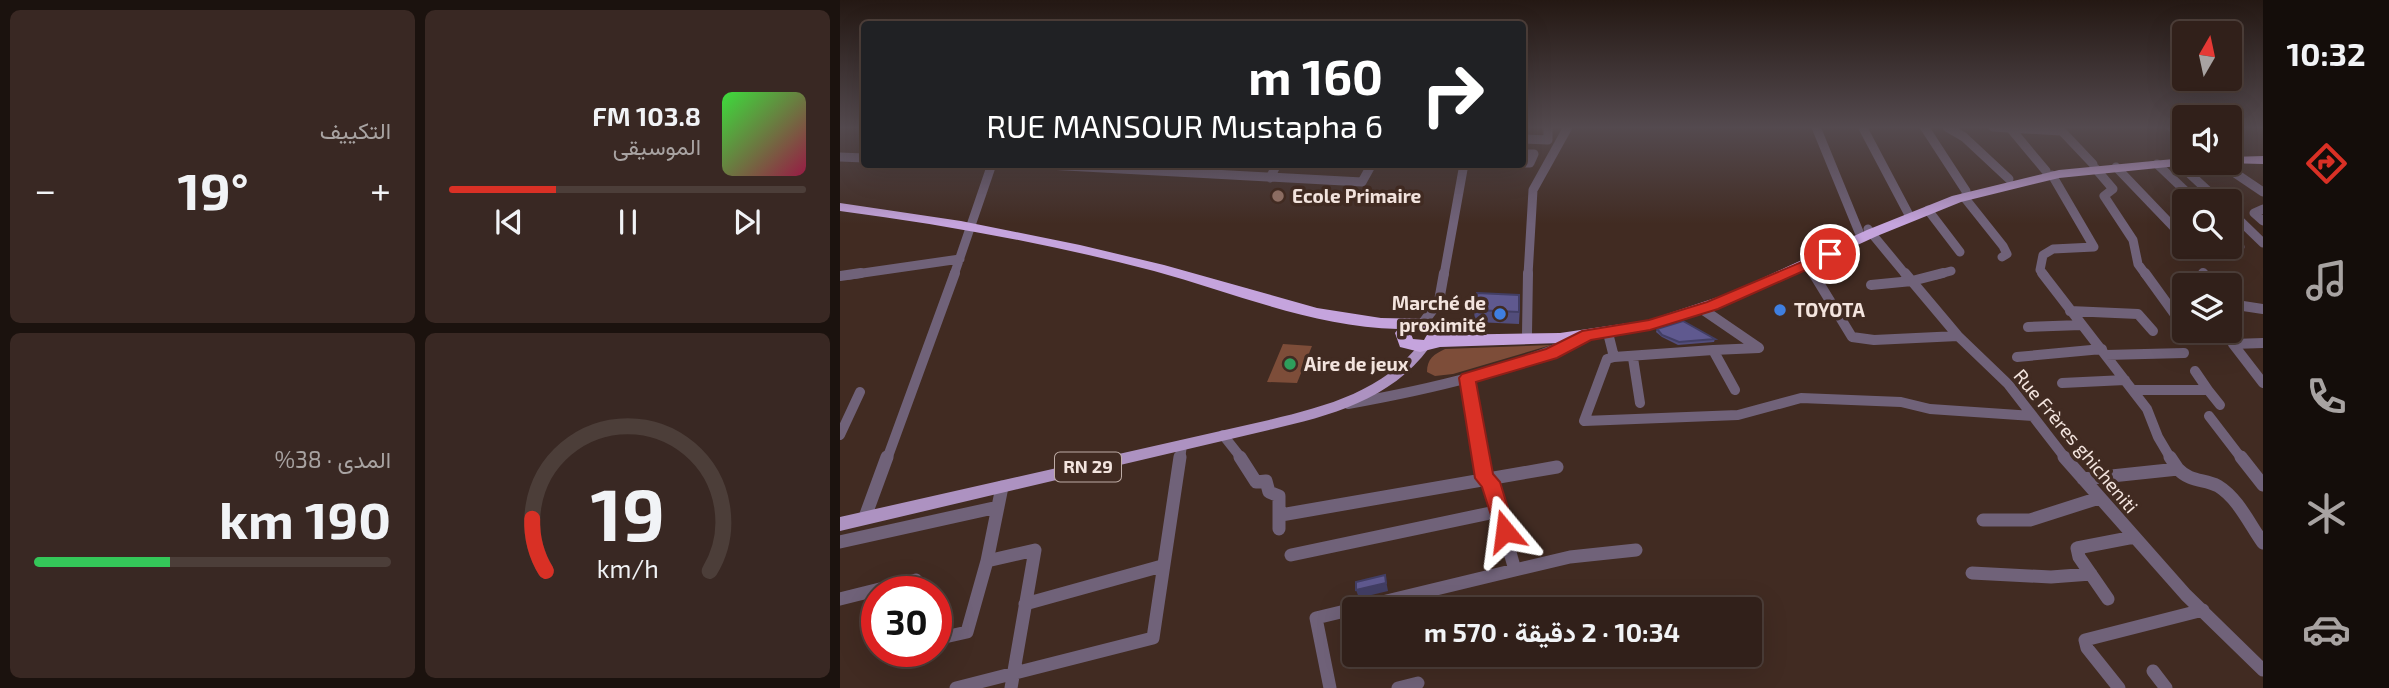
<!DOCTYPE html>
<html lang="ar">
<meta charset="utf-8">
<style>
:root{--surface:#31201a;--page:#392823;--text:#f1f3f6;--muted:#a8a3a2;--line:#4c3e39;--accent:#d93025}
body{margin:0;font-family:"Exo 2",Vazirmatn,sans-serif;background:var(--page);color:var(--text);direction:rtl;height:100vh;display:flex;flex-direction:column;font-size:26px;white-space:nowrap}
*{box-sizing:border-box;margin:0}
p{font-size:23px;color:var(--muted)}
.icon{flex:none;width:38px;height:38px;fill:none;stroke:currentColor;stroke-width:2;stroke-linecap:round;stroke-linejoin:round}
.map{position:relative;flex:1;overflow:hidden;direction:ltr}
.panel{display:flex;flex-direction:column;gap:10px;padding:10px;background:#1b120e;width:840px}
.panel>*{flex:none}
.guide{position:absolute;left:21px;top:21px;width:665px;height:147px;border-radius:7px;box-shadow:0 7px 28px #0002,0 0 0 2px var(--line);direction:rtl;background:#202124;color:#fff;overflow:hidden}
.needle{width:46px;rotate:9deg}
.buttons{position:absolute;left:1332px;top:21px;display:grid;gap:14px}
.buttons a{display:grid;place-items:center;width:70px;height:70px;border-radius:7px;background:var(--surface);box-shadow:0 7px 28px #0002,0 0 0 2px var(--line);font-size:35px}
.speed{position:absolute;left:21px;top:576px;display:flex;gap:14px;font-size:35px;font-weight:700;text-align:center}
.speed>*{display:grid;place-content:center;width:91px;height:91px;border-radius:50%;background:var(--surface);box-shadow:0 7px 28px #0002,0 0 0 2px var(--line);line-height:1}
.speed .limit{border:10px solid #d22;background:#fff;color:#111}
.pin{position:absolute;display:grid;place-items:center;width:60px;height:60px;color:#fff;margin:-30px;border:4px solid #fff;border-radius:50%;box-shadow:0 2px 7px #0007}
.me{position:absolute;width:77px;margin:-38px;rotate:344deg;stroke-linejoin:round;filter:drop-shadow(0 0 5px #0008)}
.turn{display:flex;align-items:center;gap:24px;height:147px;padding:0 28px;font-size:32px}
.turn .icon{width:91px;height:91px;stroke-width:2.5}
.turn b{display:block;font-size:49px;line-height:60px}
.big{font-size:52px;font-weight:700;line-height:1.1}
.panel .card{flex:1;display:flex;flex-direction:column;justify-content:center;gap:10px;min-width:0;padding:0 24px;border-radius:10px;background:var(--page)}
.panel .dial{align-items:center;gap:0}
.dial svg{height:182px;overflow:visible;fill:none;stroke:var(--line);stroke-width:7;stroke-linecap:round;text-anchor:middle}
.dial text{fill:var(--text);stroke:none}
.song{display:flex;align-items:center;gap:21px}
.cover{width:84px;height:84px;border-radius:10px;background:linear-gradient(135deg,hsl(120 70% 55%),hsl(340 70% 35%))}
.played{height:7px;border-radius:4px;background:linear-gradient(90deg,var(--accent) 30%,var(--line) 30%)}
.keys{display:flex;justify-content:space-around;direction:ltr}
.heat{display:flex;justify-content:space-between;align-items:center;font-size:38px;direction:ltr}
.charge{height:10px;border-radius:5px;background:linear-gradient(90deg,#34c759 38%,var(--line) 0)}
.panel .tiles{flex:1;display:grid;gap:10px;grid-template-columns:repeat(2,1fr)}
.trip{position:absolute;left:502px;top:597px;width:420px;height:70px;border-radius:7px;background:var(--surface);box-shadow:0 7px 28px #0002,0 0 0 2px var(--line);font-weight:700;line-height:70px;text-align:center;direction:rtl}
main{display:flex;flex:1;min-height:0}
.dock{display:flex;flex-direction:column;width:126px;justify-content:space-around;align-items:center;background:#140d0a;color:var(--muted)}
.dock .icon{width:49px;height:49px}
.dock .current{color:var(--accent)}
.dock b{font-size:32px;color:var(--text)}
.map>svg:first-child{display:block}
.green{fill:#7d4d39}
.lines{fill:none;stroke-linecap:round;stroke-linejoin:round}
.minor-far2{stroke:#706279;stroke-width:9}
.minor-far1{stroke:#706279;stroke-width:10}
.minor{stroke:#706279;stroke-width:13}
.major{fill:#ad92c1;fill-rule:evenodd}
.highway{fill:#c5a4dd;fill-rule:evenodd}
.wall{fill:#524d7b}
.shaded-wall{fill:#423e64}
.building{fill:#5f598f;stroke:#423e64;stroke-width:2}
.route{fill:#d93025;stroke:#8d1f18;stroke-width:2}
.education-dot{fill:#8d6e63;stroke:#412b22;stroke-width:2.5}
.shop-dot{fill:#3f7fe0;stroke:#412b22;stroke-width:2.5}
.leisure-dot{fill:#2e9e5b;stroke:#412b22;stroke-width:2.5}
.labels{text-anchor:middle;stroke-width:7;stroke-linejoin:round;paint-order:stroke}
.shield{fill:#412b22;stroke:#beaca6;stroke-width:2}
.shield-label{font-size:18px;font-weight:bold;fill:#f3e4de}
.poi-label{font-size:19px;font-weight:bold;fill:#f3e4de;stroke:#412b22;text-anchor:start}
.street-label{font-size:19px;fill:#f3e4de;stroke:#412b22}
</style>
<main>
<nav class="dock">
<b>10:32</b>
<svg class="icon current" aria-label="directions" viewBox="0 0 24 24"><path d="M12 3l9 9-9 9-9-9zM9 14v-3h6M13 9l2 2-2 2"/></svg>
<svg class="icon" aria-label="music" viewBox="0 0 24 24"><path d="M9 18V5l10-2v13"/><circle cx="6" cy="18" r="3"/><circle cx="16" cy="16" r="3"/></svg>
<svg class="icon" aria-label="phone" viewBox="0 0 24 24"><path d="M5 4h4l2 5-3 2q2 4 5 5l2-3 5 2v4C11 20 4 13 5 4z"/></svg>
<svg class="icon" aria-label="climate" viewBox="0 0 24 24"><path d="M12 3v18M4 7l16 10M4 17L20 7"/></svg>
<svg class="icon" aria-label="car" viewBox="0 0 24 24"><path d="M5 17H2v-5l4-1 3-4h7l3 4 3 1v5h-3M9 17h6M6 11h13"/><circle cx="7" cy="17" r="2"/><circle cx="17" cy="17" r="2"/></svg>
</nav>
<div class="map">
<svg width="1423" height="688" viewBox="0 0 1423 688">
<rect width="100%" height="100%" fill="#412b22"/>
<path class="green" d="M443,344L472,346L457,383L427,382Z
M711,345L613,374L595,376L587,372C587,359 594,354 605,349Z"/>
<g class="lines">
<path class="minor-far2" d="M976,127L1019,232
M1107,127L1124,137L1169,179
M1153,127L1221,131
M1218,127L1253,164
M1331,127L1344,137
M1023,128L1068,213
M1085,128L1126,191
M1171,129L1206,171
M682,139L708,140V127
M682,154H694L690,163H682
M0,157L24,158
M1338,163L1379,201
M1380,163L1423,192
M189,164L522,182L532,164
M467,164H497
M1317,164L1356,201
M1276,167L1344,238
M1255,168L1273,189L1264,196L1293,240L1298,264L1306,275
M430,178L437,164
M1124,197L1163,246L1167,254L1162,257
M1423,209L1414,213L1423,221
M1088,210L1120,252
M1390,211L1423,243
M1028,229L1066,275
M1390,234L1400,247
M968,265L974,275
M9,275L120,259
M114,275L152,164
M604,275L624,164
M688,275L693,190L728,127
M1096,275L1111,271
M1204,275L1200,270L1203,255L1213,249L1254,247L1212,175"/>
<path class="minor-far1" d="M973,273L1012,337L1034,340L1118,336
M1065,273L1118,336L1168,384L1226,459
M1202,273L1307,409L1318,437L1331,459
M1305,273L1344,327
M1363,273L1373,285
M0,276L21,273
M1031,285L1072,281L1103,273
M1390,304L1423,309
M862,309L919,348L873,350
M1230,311L1298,314L1313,331
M583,323L599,301L604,273
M1188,327L1241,325
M687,333L688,273
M768,333L774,357L767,359L744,421L898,415L961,398L1061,402L1090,409L1193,416
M1423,343L1393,344L1423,383
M1266,355L1344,353
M774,357L873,350L895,390
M1177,357L1262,349
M793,358L800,403
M1355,371L1368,390
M627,378L641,459
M1222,383L1285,380
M1293,390H1368L1380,405
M508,404C591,389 671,371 747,335
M1369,416L1402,459
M0,435L20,392
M383,435L402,459
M47,459L115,273
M340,459L342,445"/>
<path class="minor" d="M400,457L416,482L426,481L429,492L439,496V529
M1224,457L1346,595L1423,670
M1330,457L1338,469
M1401,457L1423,485
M1243,479L1338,469C1350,482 1364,479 1378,486C1398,498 1410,525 1423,543
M162,487L147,561L195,550L171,688
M441,515L717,467
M25,517L47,457
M1143,520H1190L1259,498
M0,542L158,507
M451,555L660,511
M675,570L730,557L796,550
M1132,573L1211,577L1251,574
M0,599L76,580L74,592
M1268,599L1239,557L1237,548L1294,537
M185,604L322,566
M96,639L127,632L147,561
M1313,671L1326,688
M116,688L313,638L340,457
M490,688L476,618L675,570L650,482L644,478L640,457
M558,688L578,683
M1279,688L1247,648L1245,640L1363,610"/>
<path class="major" d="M585,341L591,345L589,348C551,400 489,416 429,430L0,531V517L429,420C487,406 544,391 581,342Z"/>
<path class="highway" d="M1423,156V164L1385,163H1390V157Z
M1344,158V163H1350L1348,165L1219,178L1121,202L1037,236L900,299L810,330L720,343L600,347L580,352L560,347L555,333L558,329C473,327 395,293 314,271C211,244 106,225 0,211V203L121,221L240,245L324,265L477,308L541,318L588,319L593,320L604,332L602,335L720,333L809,320L890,293L1027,230L1112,196L1219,170ZM577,329H584L588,333L584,340L573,339L571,334Z"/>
</g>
<path class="wall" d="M680,306L679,324L635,322L634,310Z
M817,329L875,339L874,342L838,345L822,337L816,332Z"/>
<path class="shaded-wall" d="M545,575L548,591L519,598L516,590Z"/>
<path class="building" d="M637,293L679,295V312L634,310Z
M843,321L875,339L839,342L822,335L817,329Z
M545,575L546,583L516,590V582Z"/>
<linearGradient id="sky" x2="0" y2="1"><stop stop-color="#241813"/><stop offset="0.57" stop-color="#544a4f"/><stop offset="1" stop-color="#544a4f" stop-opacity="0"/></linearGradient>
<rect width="1423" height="224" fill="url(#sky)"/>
<path class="route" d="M990,250L997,254L995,257L878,309L810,330L751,340L717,358L636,382L653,474L660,482L675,531L672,537L665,539L658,537L642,487L635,478L619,378L622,374L706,349L742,331L809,320L867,302Z"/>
<circle class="education-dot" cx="438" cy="196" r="7"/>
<g class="shop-dot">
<circle cx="940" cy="310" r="7"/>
<circle cx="660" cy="314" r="7"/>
</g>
<circle class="leisure-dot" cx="450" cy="364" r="7"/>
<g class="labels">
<rect class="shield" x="215" y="452.5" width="66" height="29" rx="5"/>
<g class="shield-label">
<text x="248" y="473">RN 29</text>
</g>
<g class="poi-label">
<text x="452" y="203">Ecole Primaire</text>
<text x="646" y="310" text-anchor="end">Marché de<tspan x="646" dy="22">proximité</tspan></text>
<text x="954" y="317">TOYOTA</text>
<text x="464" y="371">Aire de jeux</text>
</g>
<g class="street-label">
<text transform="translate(1236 441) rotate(50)" y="7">Rue Frères ghicheniti</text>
</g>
</g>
</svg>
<div class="buttons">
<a><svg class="needle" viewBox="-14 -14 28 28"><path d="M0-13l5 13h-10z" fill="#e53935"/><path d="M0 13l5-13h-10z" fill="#a8a3a2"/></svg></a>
<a><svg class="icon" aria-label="sound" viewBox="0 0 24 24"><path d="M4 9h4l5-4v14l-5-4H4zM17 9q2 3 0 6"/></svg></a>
<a><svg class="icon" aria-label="search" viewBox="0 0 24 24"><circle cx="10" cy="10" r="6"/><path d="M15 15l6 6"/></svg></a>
<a><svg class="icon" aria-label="layers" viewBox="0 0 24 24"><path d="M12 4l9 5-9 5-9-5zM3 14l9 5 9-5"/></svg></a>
</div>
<div class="speed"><div class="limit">30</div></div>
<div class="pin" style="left:990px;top:254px;background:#d93025"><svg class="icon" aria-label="arrive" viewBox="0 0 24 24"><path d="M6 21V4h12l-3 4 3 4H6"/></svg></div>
<svg class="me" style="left:665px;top:531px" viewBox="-20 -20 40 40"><path d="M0-17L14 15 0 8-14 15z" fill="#d93025" stroke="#fff" stroke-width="4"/></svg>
<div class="trip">10:34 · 2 دقيقة · 570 m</div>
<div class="guide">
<div class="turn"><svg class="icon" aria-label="right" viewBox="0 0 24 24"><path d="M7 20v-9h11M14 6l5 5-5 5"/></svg><div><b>160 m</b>6 RUE MANSOUR Mustapha</div></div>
</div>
</div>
<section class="panel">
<div class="tiles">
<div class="card">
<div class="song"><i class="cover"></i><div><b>103.8 FM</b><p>الموسيقى</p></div></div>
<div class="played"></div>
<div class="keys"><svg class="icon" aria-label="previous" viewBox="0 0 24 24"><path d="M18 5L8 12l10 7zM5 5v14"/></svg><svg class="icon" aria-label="pause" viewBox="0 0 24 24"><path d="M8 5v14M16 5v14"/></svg><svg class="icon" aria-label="next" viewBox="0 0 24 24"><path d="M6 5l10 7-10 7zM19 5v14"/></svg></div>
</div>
<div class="card"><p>التكييف</p>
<div class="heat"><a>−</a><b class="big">19°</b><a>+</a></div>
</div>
<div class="card dial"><svg viewBox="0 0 100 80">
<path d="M14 69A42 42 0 1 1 86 69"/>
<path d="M14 69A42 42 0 0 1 8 46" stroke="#d93025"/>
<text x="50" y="56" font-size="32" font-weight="700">19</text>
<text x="50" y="72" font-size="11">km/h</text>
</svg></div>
<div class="card"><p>المدى · 38%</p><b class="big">190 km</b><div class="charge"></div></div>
</div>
</section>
</main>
